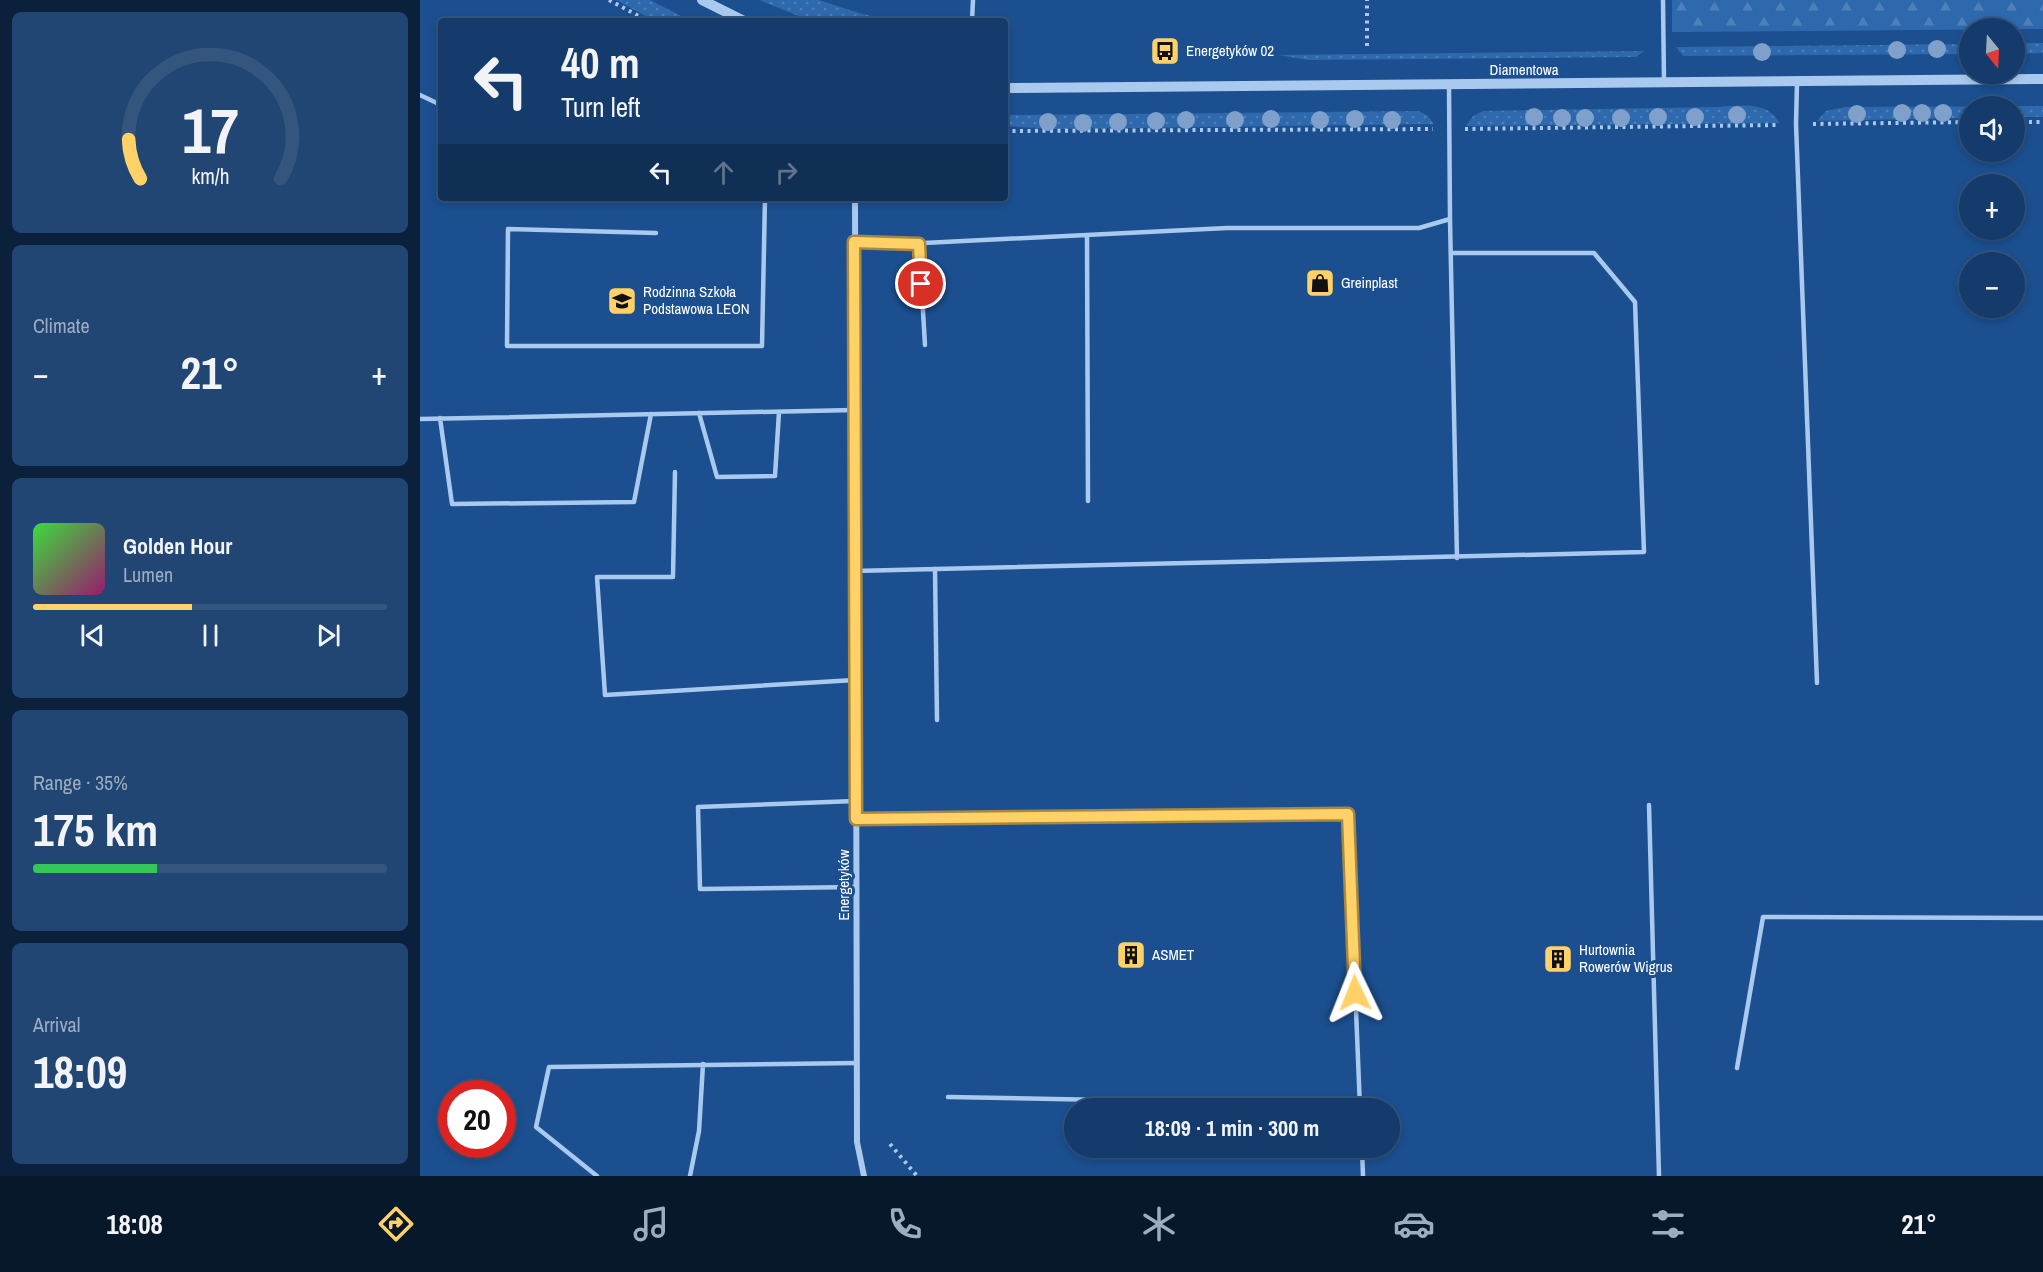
<!DOCTYPE html>
<meta charset="utf-8">
<style>
:root{--surface:#143b6b;--page:#214673;--text:#f1f3f6;--muted:#9dadc1;--line:#33557e;--accent:#ffd166}
body{margin:0;font-family:"Archivo Narrow",sans-serif;background:var(--page);color:var(--text);height:100vh;display:flex;flex-direction:column;font-size:22px;white-space:nowrap}
*{box-sizing:border-box;margin:0}
p{font-size:20px;color:var(--muted)}
.icon{flex:none;width:33px;height:33px;fill:none;stroke:currentColor;stroke-width:2;stroke-linecap:round;stroke-linejoin:round}
.map{position:relative;flex:1;overflow:hidden}
.drawer{display:flex;flex-direction:column;gap:12px;padding:12px;background:#0b203b;width:420px}
.drawer>*{flex:none}
.hud{position:absolute;left:18px;top:18px;width:570px;height:183px;border-radius:6px;box-shadow:0 3px 9px #0003,0 0 0 2px var(--line);background:#143b6b;color:var(--text);overflow:hidden}
.needle{width:39px;rotate:162deg}
.fabs{position:absolute;left:1539px;top:18px;display:grid;gap:12px}
.fabs a{display:grid;place-items:center;width:66px;height:66px;border-radius:50%;background:var(--surface);box-shadow:0 3px 9px #0003,0 0 0 2px var(--line);font-size:30px}
.speed{position:absolute;left:18px;top:1080px;display:flex;gap:12px;font-size:30px;font-weight:700;text-align:center}
.speed>*{display:grid;place-content:center;width:78px;height:78px;border-radius:50%;background:var(--surface);box-shadow:0 3px 9px #0003,0 0 0 2px var(--line);line-height:1}
.speed .limit{border:9px solid #d22;background:#fff;color:#111}
.pin{position:absolute;display:grid;place-items:center;width:51px;height:51px;color:#fff;margin:-26px;border:3px solid #fff;border-radius:50%;box-shadow:0 2px 6px #0007}
.me{position:absolute;width:66px;margin:-33px;rotate:358deg;stroke-linejoin:round;filter:drop-shadow(0 0 4px #0008)}
.turn{display:flex;align-items:center;gap:21px;height:126px;padding:0 24px;font-size:27px}
.turn .icon{width:78px;height:78px;stroke-width:2.5}
.turn b{display:block;font-size:42px;line-height:51px}
.lanes{display:flex;align-items:center;height:57px;padding:0 24px;background:#0003;justify-content:center;gap:30px;direction:ltr}
.lanes .off{opacity:.35}
.big{font-size:45px;font-weight:700;line-height:1.1}
.drawer .widget{flex:1;display:flex;flex-direction:column;justify-content:center;gap:9px;min-width:0;padding:0 21px;border-radius:9px;background:var(--page)}
.drawer .dial{align-items:center;gap:0}
.dial svg{height:156px;overflow:visible;fill:none;stroke:var(--line);stroke-width:7;stroke-linecap:round;text-anchor:middle}
.dial text{fill:var(--text);stroke:none}
.song{display:flex;align-items:center;gap:18px}
.cover{width:72px;height:72px;border-radius:9px;background:linear-gradient(135deg,hsl(120 70% 55%),hsl(320 70% 35%))}
.played{height:6px;border-radius:3px;background:linear-gradient(90deg,var(--accent) 45%,var(--line) 45%)}
.keys{display:flex;justify-content:space-around;direction:ltr}
.heat{display:flex;justify-content:space-between;align-items:center;font-size:33px;direction:ltr}
.charge{height:9px;border-radius:4px;background:linear-gradient(90deg,#34c759 35%,var(--line) 0)}
.trip{position:absolute;left:644px;top:1098px;width:336px;height:60px;border-radius:30px;background:var(--surface);box-shadow:0 3px 9px #0003,0 0 0 2px var(--line);font-weight:700;line-height:60px;text-align:center}
.tabs{display:flex;height:96px;justify-content:space-around;align-items:center;background:#08182b;color:var(--muted)}
.tabs .icon{width:42px;height:42px}
.tabs .active{color:var(--accent)}
.tabs b{font-size:27px;color:var(--text)}
main{display:flex;flex:1;min-height:0}
.map>svg:first-child{display:block}
.grass{fill:url(#grass-dots)}
.forest{fill:url(#forest-firs)}
.lines{fill:none;stroke-linecap:round;stroke-linejoin:round}
.path{stroke:#a9c9ee;stroke-width:4;stroke-dasharray:3 4.5;stroke-linecap:butt}
.service{stroke:#a9c9ee;stroke-width:4.5}
.minor{stroke:#a9c9ee;stroke-width:6}
.tertiary{stroke:#a9c9ee;stroke-width:10}
.tree{fill:#7ea0ca}
.route-casing{stroke:#a68842;stroke-width:15}
.route{stroke:#ffd166;stroke-width:10}
.labels{text-anchor:middle;stroke-width:6;stroke-linejoin:round;paint-order:stroke}
.poi-label{font-size:15px;fill:#fff;stroke:#1b4f8f;text-anchor:start}
.street-label{font-size:15px;fill:#fff;stroke:#1b4f8f}
</style>
<main>
<section class="drawer">
<div class="widget dial"><svg viewBox="0 0 100 80">
<path d="M14 69A42 42 0 1 1 86 69"/>
<path d="M14 69A42 42 0 0 1 8 49" stroke="#ffd166"/>
<text x="50" y="56" font-size="32" font-weight="700">17</text>
<text x="50" y="72" font-size="11">km/h</text>
</svg></div>
<div class="widget"><p>Climate</p>
<div class="heat"><a>−</a><b class="big">21°</b><a>+</a></div>
</div>
<div class="widget">
<div class="song"><i class="cover"></i><div><b>Golden Hour</b><p>Lumen</p></div></div>
<div class="played"></div>
<div class="keys"><svg class="icon" aria-label="previous" viewBox="0 0 24 24"><path d="M18 5L8 12l10 7zM5 5v14"/></svg><svg class="icon" aria-label="pause" viewBox="0 0 24 24"><path d="M8 5v14M16 5v14"/></svg><svg class="icon" aria-label="next" viewBox="0 0 24 24"><path d="M6 5l10 7-10 7zM19 5v14"/></svg></div>
</div>
<div class="widget"><p>Range · 35%</p><b class="big">175 km</b><div class="charge"></div></div>
<div class="widget"><p>Arrival</p><b class="big">18:09</b></div>
</section>
<div class="map">
<svg width="1623" height="1176" viewBox="0 0 1623 1176">
<defs>
<pattern id="grass-dots" width="8" height="8" patternUnits="userSpaceOnUse" patternTransform="scale(1.5)"><rect width="8" height="8" fill="#2e69ad"/><path d="M2 2h.1M6 6h.1" fill="none" stroke="#4d80b9" stroke-width="1.8" stroke-linecap="round"/></pattern>
<pattern id="forest-firs" width="22" height="20" patternUnits="userSpaceOnUse" patternTransform="scale(1.5)"><rect width="22" height="20" fill="#2e69ad"/><path d="M5 1l3.5 6h-7zM16 11l3.5 6h-7z" fill="#4d80b9"/></pattern>
</defs>
<rect width="100%" height="100%" fill="#1b4f8f"/>
<path class="grass" d="M196,0H230L271,21H235Z
M339,0H399L442,14L475,21H391Z
M1595,43H1623V53L1595,54Z
M1549,44V54L1263,56L1256,47Z
M1224,51L1216,57L888,60L859,55Z
M1550,106L1549,118L1397,121L1406,111L1425,107L1623,106V117H1595L1594,106Z
M1297,107C1317,106 1348,100 1359,123L1046,126L1053,116L1063,111Z
M998,111L1007,115L1014,124L636,129L585,126V115Z"/>
<path class="forest" d="M1252,0H1623V29L1252,32Z"/>
<g class="lines">
<path class="path" d="M189,0L228,21
M947,46V0
M1594,122H1623
M1393,124L1550,122
M1045,129L1358,125
M585,131L1013,129
M470,1144L497,1176"/>
<path class="service" d="M1243,0L1244,81
M552,21L553,0
M1377,83L1376,124L1397,683
M0,95L21,105
M1030,219L1037,558
M236,233L88,229L87,346H342L345,198
M667,235L668,501
M434,242L484,244L807,228H999L1030,219L1029,86
M499,244L505,345
M279,413L297,477L355,476L359,412
M20,418L32,504L214,502L231,414
M0,419L434,410
M255,472L253,577H177L185,695L435,680
M515,569L517,720
M434,571L1224,552L1215,302L1174,253H1031
M435,801L278,807L280,889L436,887
M1229,805L1239,1176
M436,819L928,814L940,1108
M1317,1068L1343,917L1623,918
M528,1097L940,1105
M942,1148L943,1176
M177,1176L116,1127L129,1067L437,1063
M270,1176L279,1131L283,1064"/>
<path class="minor" d="M435,198L437,1142L444,1176"/>
<path class="tertiary" d="M282,0L324,21
M585,88L1623,79"/>
</g>
<g class="tree">
<circle cx="1517" cy="49" r="9"/>
<circle cx="1477" cy="50" r="9"/>
<circle cx="1342" cy="52" r="9"/>
<circle cx="1482" cy="113" r="9"/>
<circle cx="1502" cy="113" r="9"/>
<circle cx="1523" cy="113" r="9"/>
<circle cx="1437" cy="114" r="9"/>
<circle cx="1317" cy="115" r="9"/>
<circle cx="1114" cy="117" r="9"/>
<circle cx="1238" cy="117" r="9"/>
<circle cx="1275" cy="117" r="9"/>
<circle cx="1142" cy="118" r="9"/>
<circle cx="1165" cy="118" r="9"/>
<circle cx="1201" cy="118" r="9"/>
<circle cx="851" cy="119" r="9"/>
<circle cx="935" cy="119" r="9"/>
<circle cx="766" cy="120" r="9"/>
<circle cx="815" cy="120" r="9"/>
<circle cx="900" cy="120" r="9"/>
<circle cx="972" cy="120" r="9"/>
<circle cx="736" cy="121" r="9"/>
<circle cx="628" cy="122" r="9"/>
<circle cx="698" cy="122" r="9"/>
<circle cx="663" cy="123" r="9"/>
</g>
<g class="lines">
<g class="route-casing">
<path id="route" d="M501,284L499,244L434,242L436,819L928,814L935,993"/>
</g>
<use href="#route" class="route"/>
</g>
<defs>
<g id="bus-square" transform="scale(1.5)"><rect x="-9" y="-9" width="18" height="18" rx="4" fill="#ffd166" stroke="#1b4f8f"/><path d="M-5-6H5V4H4V6H2V4H-2V6H-4V4H-5ZM-3.5-4V0h7V-4ZM-3.5 1.2v1.5H-2V1.2ZM2 1.2v1.5H3.5V1.2Z" fill="#111"/></g>
<g id="shop-square" transform="scale(1.5)"><rect x="-9" y="-9" width="18" height="18" rx="4" fill="#ffd166" stroke="#1b4f8f"/><path d="M-5-2.5h2.3a2.7 3.5 0 0 1 5.4 0H5L5.5 6h-11ZM-1.5-2.5h3a1.5 2.3 0 0 0-3 0Z" fill="#111"/></g>
<g id="school-square" transform="scale(1.5)"><rect x="-9" y="-9" width="18" height="18" rx="4" fill="#ffd166" stroke="#1b4f8f"/><path d="M0-5L7-2L0 1L-7-2ZM-4 1L0 2.5L4 1V4Q0 6-4 4Z" fill="#111"/></g>
<g id="building-square" transform="scale(1.5)"><rect x="-9" y="-9" width="18" height="18" rx="4" fill="#ffd166" stroke="#1b4f8f"/><path d="M-4-6H4V6H1V3H-1V6H-4ZM-2.5-4.3h1.7v1.8h-1.7ZM.8-4.3h1.7v1.8H.8ZM-2.5-1h1.7V.8h-1.7ZM.8-1h1.7V.8H.8Z" fill="#111"/></g>
</defs>
<g fill-rule="evenodd">
<use href="#bus-square" x="745" y="51"/>
<use href="#shop-square" x="900" y="283"/>
<use href="#school-square" x="202" y="301"/>
<use href="#building-square" x="711" y="955"/>
<use href="#building-square" x="1138" y="959"/>
</g>
<g class="labels">
<g class="poi-label">
<text x="766" y="56">Energetyków 02</text>
<text x="921" y="288">Greinplast</text>
<text x="223" y="297">Rodzinna Szkoła<tspan x="223" dy="17">Podstawowa LEON</tspan></text>
<text x="1159" y="955">Hurtownia<tspan x="1159" dy="17">Rowerów Wigrus</tspan></text>
<text x="732" y="960">ASMET</text>
</g>
<g class="street-label">
<text x="1104" y="75">Diamentowa</text>
<text transform="translate(424 885) rotate(-90)" y="5">Energetyków</text>
</g>
</g>
</svg>
<div class="fabs">
<a><svg class="needle" viewBox="-14 -14 28 28"><path d="M0-13l5 13h-10z" fill="#e53935"/><path d="M0 13l5-13h-10z" fill="#9dadc1"/></svg></a>
<a><svg class="icon" aria-label="sound" viewBox="0 0 24 24"><path d="M4 9h4l5-4v14l-5-4H4zM17 9q2 3 0 6"/></svg></a>
<a>+</a>
<a>−</a>
</div>
<div class="speed"><div class="limit">20</div></div>
<div class="pin" style="left:501px;top:284px;background:#d93025"><svg class="icon" aria-label="arrive" viewBox="0 0 24 24"><path d="M6 21V4h12l-3 4 3 4H6"/></svg></div>
<svg class="me" style="left:935px;top:993px" viewBox="-20 -20 40 40"><path d="M0-17L14 15 0 8-14 15z" fill="#ffd166" stroke="#fff" stroke-width="4"/></svg>
<div class="trip">18:09 · 1 min · 300 m</div>
<div class="hud">
<div class="turn"><svg class="icon" aria-label="left" viewBox="0 0 24 24"><path d="M17 20v-9H6M10 6l-5 5 5 5"/></svg><div><b>40 m</b>Turn left</div></div>
<div class="lanes"><svg class="icon" aria-label="left" viewBox="0 0 24 24"><path d="M17 20v-9H6M10 6l-5 5 5 5"/></svg><svg class="icon off" aria-label="ahead" viewBox="0 0 24 24"><path d="M12 20V5M6 11l6-6 6 6"/></svg><svg class="icon off" aria-label="right" viewBox="0 0 24 24"><path d="M7 20v-9h11M14 6l5 5-5 5"/></svg></div>
</div>
</div>
</main>
<nav class="tabs">
<b>18:08</b>
<svg class="icon active" aria-label="directions" viewBox="0 0 24 24"><path d="M12 3l9 9-9 9-9-9zM9 14v-3h6M13 9l2 2-2 2"/></svg>
<svg class="icon" aria-label="music" viewBox="0 0 24 24"><path d="M9 18V5l10-2v13"/><circle cx="6" cy="18" r="3"/><circle cx="16" cy="16" r="3"/></svg>
<svg class="icon" aria-label="phone" viewBox="0 0 24 24"><path d="M5 4h4l2 5-3 2q2 4 5 5l2-3 5 2v4C11 20 4 13 5 4z"/></svg>
<svg class="icon" aria-label="climate" viewBox="0 0 24 24"><path d="M12 3v18M4 7l16 10M4 17L20 7"/></svg>
<svg class="icon" aria-label="car" viewBox="0 0 24 24"><path d="M5 17H2v-5l4-1 3-4h7l3 4 3 1v5h-3M9 17h6M6 11h13"/><circle cx="7" cy="17" r="2"/><circle cx="17" cy="17" r="2"/></svg>
<svg class="icon" aria-label="filters" viewBox="0 0 24 24"><path d="M4 7h16M4 17h16"/><circle cx="9" cy="7" r="2"/><circle cx="15" cy="17" r="2"/></svg>
<b>21°</b>
</nav>
